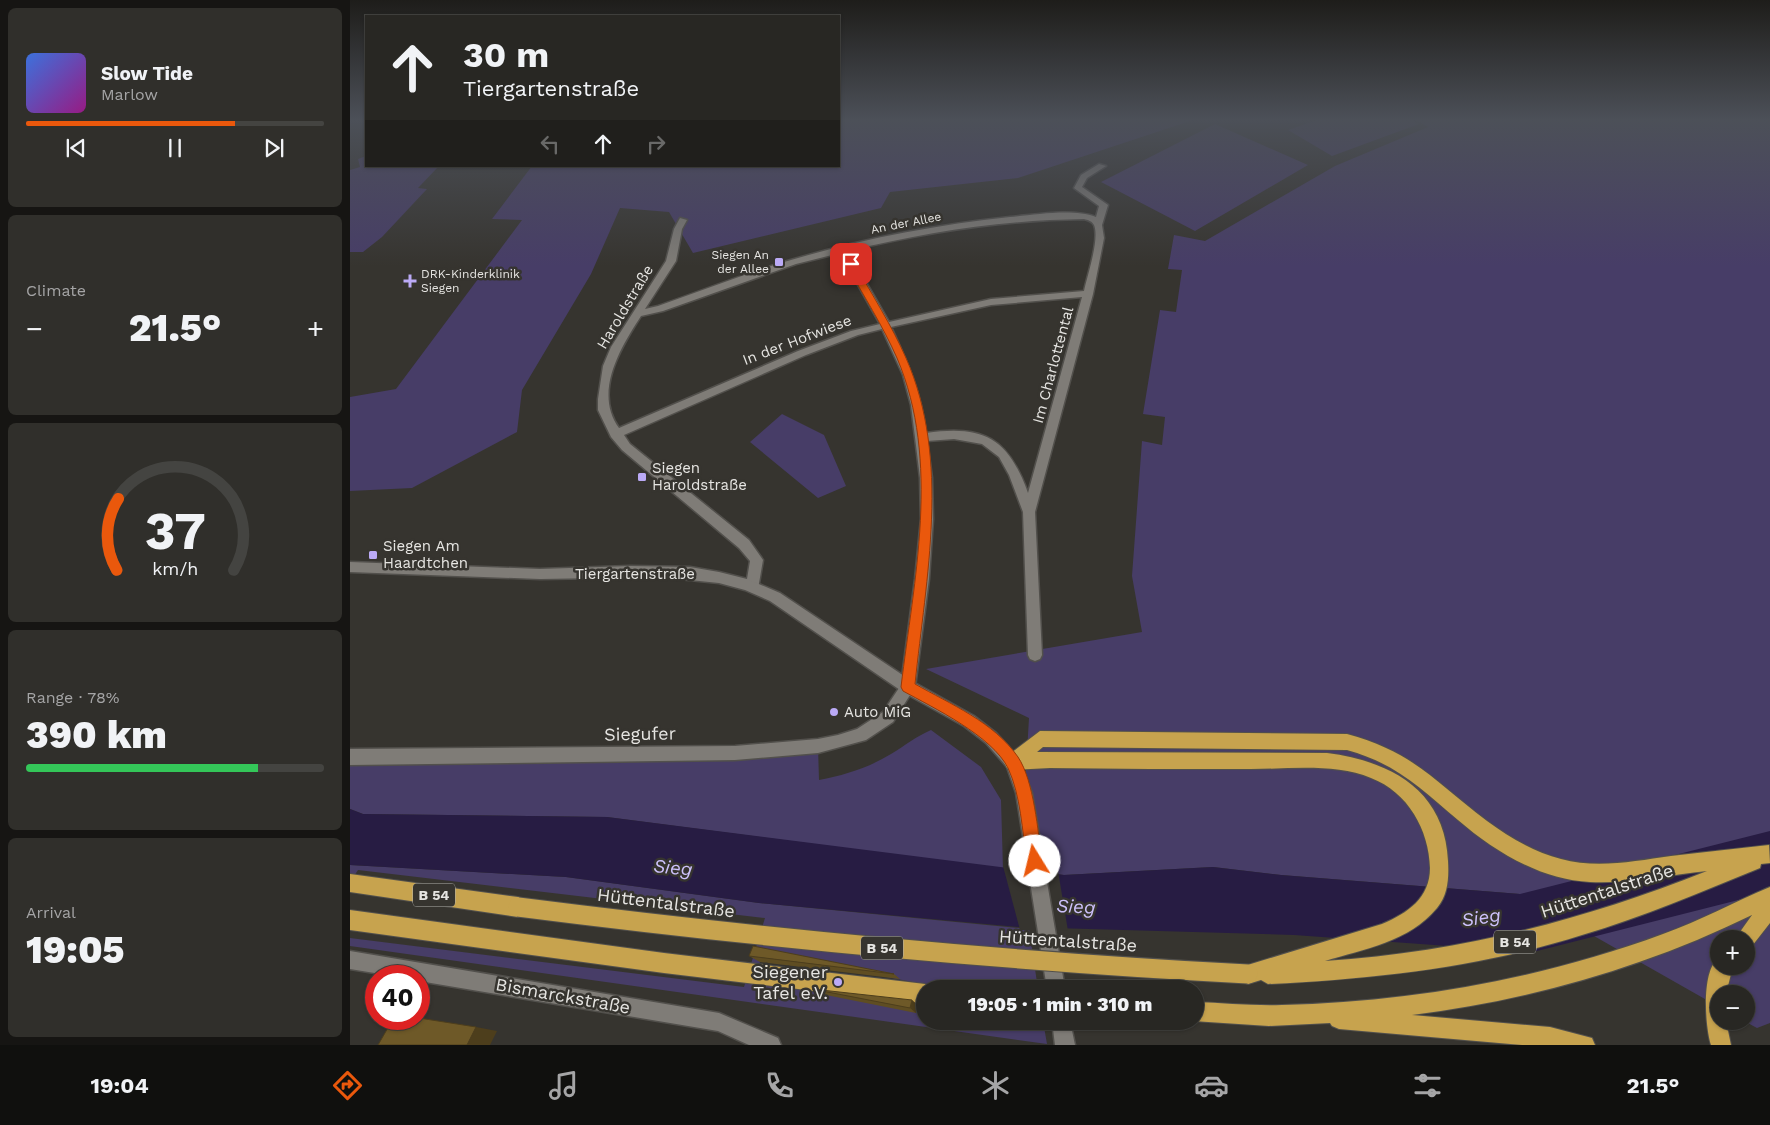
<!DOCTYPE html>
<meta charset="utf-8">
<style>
:root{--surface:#282723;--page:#302f2b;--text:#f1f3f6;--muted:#a5a5a6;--line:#444441;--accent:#ea580c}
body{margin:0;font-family:"Work Sans",sans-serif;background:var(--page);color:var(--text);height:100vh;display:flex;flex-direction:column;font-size:19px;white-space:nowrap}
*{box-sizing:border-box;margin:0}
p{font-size:16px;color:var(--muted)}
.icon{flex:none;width:28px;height:28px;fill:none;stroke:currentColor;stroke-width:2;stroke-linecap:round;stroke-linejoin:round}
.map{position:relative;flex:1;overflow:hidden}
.details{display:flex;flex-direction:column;gap:8px;padding:8px;background:#161513;width:350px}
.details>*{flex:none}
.hud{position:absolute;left:15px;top:15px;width:475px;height:152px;border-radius:0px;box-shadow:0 1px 4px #0004,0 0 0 1px var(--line);background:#282723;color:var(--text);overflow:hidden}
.fabs{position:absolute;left:1360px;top:930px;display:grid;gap:10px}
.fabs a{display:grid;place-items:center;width:45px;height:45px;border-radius:50%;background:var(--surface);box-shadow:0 1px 4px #0004,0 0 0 1px var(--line);font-size:25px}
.speed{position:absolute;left:15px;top:965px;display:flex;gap:10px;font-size:25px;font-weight:700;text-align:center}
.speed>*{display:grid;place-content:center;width:65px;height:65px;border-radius:50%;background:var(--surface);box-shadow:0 1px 4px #0004,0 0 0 1px var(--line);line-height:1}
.speed .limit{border:8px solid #d22;background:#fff;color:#111}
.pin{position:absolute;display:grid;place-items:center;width:42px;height:42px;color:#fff;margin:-21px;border-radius:10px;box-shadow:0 2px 8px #0006}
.me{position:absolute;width:55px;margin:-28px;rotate:351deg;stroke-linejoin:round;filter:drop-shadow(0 0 4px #0008)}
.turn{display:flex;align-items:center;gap:18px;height:105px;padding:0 15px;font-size:22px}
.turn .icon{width:65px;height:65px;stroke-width:2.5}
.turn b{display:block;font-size:35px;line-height:42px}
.lanes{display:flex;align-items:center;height:48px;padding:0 15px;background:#0003;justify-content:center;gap:25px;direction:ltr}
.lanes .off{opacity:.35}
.big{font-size:38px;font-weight:800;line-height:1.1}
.details .widget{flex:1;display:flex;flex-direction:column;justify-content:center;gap:8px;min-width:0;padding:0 18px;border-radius:8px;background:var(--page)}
.details .dial{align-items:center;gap:0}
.dial svg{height:130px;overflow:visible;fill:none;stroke:var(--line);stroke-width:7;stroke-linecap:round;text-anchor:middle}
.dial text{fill:var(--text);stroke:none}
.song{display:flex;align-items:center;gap:15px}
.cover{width:60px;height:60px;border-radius:8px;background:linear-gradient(135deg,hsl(220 70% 55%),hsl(310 70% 35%))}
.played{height:5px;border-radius:2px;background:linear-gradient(90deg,var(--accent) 70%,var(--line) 70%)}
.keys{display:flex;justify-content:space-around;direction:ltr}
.heat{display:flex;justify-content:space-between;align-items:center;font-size:28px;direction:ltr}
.charge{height:8px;border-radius:4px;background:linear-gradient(90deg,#34c759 78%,var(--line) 0)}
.trip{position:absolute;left:566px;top:980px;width:288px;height:50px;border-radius:25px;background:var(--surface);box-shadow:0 1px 4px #0004,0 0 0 1px var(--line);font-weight:800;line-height:50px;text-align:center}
.menu{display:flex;height:80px;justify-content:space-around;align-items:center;background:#10100e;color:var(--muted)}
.menu .icon{width:35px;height:35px}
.menu .on{color:var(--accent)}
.menu b{font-size:22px;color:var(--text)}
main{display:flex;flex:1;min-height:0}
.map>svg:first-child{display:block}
.green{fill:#473d67;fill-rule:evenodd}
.water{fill:#271c43}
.pier{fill:#36342f}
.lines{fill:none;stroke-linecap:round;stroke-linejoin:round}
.minor-casing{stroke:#52504c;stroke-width:3}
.tertiary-casing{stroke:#52504c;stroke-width:3}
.trunk-casing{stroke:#52504c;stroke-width:2}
.minor{fill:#7f7c77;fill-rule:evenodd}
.tertiary{fill:#7f7c77;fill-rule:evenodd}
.trunk{fill:#c7a34e;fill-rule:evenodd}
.trunk-bridge-casing{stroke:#52504c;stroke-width:21;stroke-linecap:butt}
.trunk-bridge{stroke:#c7a34e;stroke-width:19}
.wall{fill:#5f4d22}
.shaded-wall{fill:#4d3e1c}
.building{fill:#6e5928;stroke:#4d3e1c}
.route{fill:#ea580c;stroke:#983908}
.poi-dot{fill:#bbaaf6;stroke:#36342f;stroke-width:2}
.labels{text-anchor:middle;stroke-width:5;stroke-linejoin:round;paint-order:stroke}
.far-street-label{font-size:12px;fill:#e6e5e2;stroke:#36342f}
.far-poi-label{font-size:12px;fill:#e6e5e2;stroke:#36342f;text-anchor:end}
.shield{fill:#36342f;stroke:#b1b0ac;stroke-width:1}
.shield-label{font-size:14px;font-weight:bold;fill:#e6e5e2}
.street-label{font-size:15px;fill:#e6e5e2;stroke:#36342f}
.poi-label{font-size:15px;fill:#e6e5e2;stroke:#36342f;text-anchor:start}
.near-street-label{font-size:18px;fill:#e6e5e2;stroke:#36342f}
.near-poi-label{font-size:18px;fill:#e6e5e2;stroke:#36342f;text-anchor:end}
.near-water-label{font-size:19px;font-style:italic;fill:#cdc1fb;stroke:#36342f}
</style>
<main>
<section class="details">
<div class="widget">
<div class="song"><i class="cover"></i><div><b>Slow Tide</b><p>Marlow</p></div></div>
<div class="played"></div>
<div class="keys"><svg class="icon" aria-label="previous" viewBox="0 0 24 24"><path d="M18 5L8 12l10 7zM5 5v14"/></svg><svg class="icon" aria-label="pause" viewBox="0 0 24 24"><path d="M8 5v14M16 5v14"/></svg><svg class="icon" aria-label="next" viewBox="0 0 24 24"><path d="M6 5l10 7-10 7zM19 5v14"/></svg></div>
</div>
<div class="widget"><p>Climate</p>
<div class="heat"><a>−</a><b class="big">21.5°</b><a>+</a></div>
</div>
<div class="widget dial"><svg viewBox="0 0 100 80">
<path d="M14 69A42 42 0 1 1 86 69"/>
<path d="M14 69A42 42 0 0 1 15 25" stroke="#ea580c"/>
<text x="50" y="56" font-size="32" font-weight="700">37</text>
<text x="50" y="72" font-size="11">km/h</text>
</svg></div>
<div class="widget"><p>Range · 78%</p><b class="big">390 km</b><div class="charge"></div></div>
<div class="widget"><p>Arrival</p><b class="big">19:05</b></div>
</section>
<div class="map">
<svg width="1420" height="1045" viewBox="0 0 1420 1045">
<rect width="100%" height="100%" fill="#36342f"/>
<path class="green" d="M489,120H843L668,178L540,192L531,208L343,253L319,212L270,208L241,274L172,390L167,432L62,488L0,491V397L46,389L172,220L142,219L182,166H489Z
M967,120H1061L1069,124L982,156L938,130Z
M1066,120H1420V1023L1407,1028L1394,1021H1396V994H1369V1007L1170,894L931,875L863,867L714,875L670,870L679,718L576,669L792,632L782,576L792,441L812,445L815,417L793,414L810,310L826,312L832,270L818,269L824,235L855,241L985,166L1078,127ZM1369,939H1396V966H1369Z
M865,124L958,165L845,231L751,182Z
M16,156V166H89L68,188L77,189L32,237L13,252H0V170L10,167L8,159Z
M432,414L474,435L496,486L468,498L400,442Z
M581,730L631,767L651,800L653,869L257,817L13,814L0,809V757L468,746L469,780C495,775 518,768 541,754C556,745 565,737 581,730Z
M0,865L216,877L409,903L679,929L688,989H575V1021H693L697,1044L0,946V938L394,987L415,918L8,870L0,882ZM413,953L573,984L566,1012L404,980Z"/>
<path class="water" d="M0,809L13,814L257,817L714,875L863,867L931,875L1170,894L1420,831V892L1183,952L944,935L669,927L409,903L216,877L0,865Z"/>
<path class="pier" d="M653,866L708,871L718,931L670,930Z"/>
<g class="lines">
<g class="minor-casing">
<path id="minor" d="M749,164L756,166L737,178L732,187L758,205L752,225L754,238L743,294L685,512L692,655L690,659L685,661L680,659L678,655L673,512L659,475L649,457L632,444L604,439L577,441L582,478L583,519L579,579L565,687L543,722L516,740L468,753L385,760L0,765V749L385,746L468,739L488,735L507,729L533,712L551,685L565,579L571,519L570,478L561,405L553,375L532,329L508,335L456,355L274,435L280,444L399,540L413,560L408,589L403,591L398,589L396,585L400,561L389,548L272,450L261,437L248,410V399L253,366L261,347L316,261L324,229L330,218L337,220L332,229L326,261L295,309L308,306C352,291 396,273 441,260C512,239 585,225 660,217C685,215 722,208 746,217L749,206L724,188L731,175ZM734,219C738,220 742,221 744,225C750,239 737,276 734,291L641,299L539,322L498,251C576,232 653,220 734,219ZM490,253L530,324L501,331L448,351L269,428C243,392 271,347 291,316L313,311L446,264ZM732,297L678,493C658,438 634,425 576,433C571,393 558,364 541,327L641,305Z
M0,951L369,1013L428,1038L431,1045H399L368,1031L69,981V976H43L0,969Z"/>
</g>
<g class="tertiary-casing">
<path id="tertiary" d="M0,562L190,569L280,566L340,567L369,572L397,579L430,593L563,682L624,716L646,733L668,757L682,793L715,989H697L666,793L657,767L636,743L614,726L553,692L420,601L395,590L369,583L310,577L190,579L0,572Z
M702,1021H720L725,1045H705Z"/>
</g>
<g class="trunk-casing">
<path id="trunk" d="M690,731L997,734C1064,752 1085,782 1137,821C1159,837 1185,853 1211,859C1247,869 1285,861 1321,856C1353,852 1386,849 1419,845L1420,863L1411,864L1410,868C1351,892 1293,917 1232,935C1131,967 1024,979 918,984L911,980L898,984L891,981L888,974L891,967L1032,924C1058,913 1080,898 1080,868C1079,830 1058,792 1021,778C985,763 940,769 901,769C834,769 767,769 700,768L663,770L657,768L654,762L657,756ZM693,747L997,750C1047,764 1070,788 1108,820C1144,851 1191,880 1240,882C1279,884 1318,875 1357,871C1231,921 1110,952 975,961C1014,949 1059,942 1087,908C1098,895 1099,878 1098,861C1095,790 1040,761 977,753L687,752Z
M0,874L168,897L175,900L178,907L175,914L168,917L0,892Z
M1420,887V923L1402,946L1396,948V939H1385L1402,915C1296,967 1180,1000 1062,1015L1200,1027L1242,1038L1245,1045H1172L989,1029L982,1026L980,1023L919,1026L843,1021H845V1002C874,1003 903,1006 932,1005C1061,1002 1191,979 1313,934C1350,921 1384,902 1420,887Z
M0,910L314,953L575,984L583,989H575V1004L314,973L0,930Z
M1369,958V966H1383L1376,994H1369V1021H1376L1381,1045H1361C1355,1027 1351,969 1369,958Z"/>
</g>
<use href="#minor" class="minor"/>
<use href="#tertiary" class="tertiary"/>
<use href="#trunk" class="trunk"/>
<g class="trunk-bridge-casing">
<path id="trunk-bridge" d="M168,907C411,938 654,961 898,974"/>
</g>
<use href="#trunk-bridge" class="trunk-bridge"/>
</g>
<path class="wall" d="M399,956L544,974L550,979L410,962Z
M462,989L568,1005L566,1013L471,994Z"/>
<path class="shaded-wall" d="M562,1000L568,1005L566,1013L560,1008Z
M126,1027L147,1031L140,1045H117Z"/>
<path class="building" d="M403,946L544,974L399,956Z
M462,989L562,1000L560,1008Z
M69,1018L126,1027L117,1045H28L43,1019H69Z"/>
<linearGradient id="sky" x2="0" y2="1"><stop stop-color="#1e1d1a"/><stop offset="0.45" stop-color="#4c5058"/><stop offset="1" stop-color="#4c5058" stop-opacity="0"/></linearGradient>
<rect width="1420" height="266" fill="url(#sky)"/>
<path class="route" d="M498,262L505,264C522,295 542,326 556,358C601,460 576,577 565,684C600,704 644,722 668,757C684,781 688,832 692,861L690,867L685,869L679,867L677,861C672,831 671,796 658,768C642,736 584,708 553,691L551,687C564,579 591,461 547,358C533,326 513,295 496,264Z"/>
<g class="poi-dot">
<rect x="424" y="257" width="10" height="10" rx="2.5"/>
<path d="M57.5 273.5h5v5h5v5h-5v5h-5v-5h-5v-5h5z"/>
<rect x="287" y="472" width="10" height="10" rx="2.5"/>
<rect x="18" y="550" width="10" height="10" rx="2.5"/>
<circle cx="484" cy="712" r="5"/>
<circle cx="488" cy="982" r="5"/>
</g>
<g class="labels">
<g class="far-street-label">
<text transform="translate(556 223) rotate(-11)" y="4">An der Allee</text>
</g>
<g class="far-poi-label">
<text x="419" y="259">Siegen An<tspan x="419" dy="14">der Allee</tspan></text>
<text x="71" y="278" text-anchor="start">DRK-Kinderklinik<tspan x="71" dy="14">Siegen</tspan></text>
</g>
<g class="shield">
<rect x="63" y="883.5" width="42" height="23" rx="4"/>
<rect x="1144" y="930.5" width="42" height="23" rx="4"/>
<rect x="511" y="936.5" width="42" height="23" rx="4"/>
</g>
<g class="shield-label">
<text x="84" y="900">B 54</text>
<text x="1165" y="947">B 54</text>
<text x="532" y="953">B 54</text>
</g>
<g class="street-label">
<text transform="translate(275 307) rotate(-59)" y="5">Haroldstraße</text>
<text transform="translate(447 340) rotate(-21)" y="5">In der Hofwiese</text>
<text transform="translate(703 365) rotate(-75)" y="5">Im Charlottental</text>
<text x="285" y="579">Tiergartenstraße</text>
</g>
<g class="poi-label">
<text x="302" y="473">Siegen<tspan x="302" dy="17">Haroldstraße</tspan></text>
<text x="33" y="551">Siegen Am<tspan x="33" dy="17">Haardtchen</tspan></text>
<text x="494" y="717">Auto MiG</text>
</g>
<g class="near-street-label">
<text transform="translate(290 734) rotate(-1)" y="6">Siegufer</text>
<text transform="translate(1257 891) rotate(-18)" y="6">Hüttentalstraße</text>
<text transform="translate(316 903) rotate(7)" y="6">Hüttentalstraße</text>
<text transform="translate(718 941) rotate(4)" y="6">Hüttentalstraße</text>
<text transform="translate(213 996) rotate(10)" y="6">Bismarckstraße</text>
</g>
<g class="near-poi-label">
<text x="478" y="978">Siegener<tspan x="478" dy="21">Tafel e.V.</tspan></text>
</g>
<g class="near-water-label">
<text transform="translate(323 867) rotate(6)" y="7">Sieg</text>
<text transform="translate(726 906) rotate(3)" y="7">Sieg</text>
<text transform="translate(1131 917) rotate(-8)" y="7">Sieg</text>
</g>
</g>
</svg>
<div class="fabs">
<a>+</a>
<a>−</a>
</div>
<div class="speed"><div class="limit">40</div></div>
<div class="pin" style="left:501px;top:264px;background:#d93025"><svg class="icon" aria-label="arrive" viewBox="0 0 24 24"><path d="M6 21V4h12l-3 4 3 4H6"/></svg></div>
<svg class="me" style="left:685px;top:861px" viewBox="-20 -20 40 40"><circle r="19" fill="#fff"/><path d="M0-13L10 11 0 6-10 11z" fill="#ea580c"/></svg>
<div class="trip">19:05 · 1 min · 310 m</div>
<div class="hud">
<div class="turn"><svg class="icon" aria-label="ahead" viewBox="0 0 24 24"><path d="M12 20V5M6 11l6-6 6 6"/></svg><div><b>30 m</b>Tiergartenstraße</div></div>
<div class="lanes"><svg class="icon off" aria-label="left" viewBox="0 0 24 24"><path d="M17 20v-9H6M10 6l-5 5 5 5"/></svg><svg class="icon" aria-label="ahead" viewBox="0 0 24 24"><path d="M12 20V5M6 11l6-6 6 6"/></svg><svg class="icon off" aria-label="right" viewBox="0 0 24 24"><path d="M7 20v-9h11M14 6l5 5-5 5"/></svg></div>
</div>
</div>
</main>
<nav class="menu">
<b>19:04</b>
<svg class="icon on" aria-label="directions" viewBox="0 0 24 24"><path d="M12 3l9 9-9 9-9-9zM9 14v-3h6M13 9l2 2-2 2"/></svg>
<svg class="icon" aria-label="music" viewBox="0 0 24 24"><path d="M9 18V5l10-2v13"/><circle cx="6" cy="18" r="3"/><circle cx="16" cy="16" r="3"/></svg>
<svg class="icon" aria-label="phone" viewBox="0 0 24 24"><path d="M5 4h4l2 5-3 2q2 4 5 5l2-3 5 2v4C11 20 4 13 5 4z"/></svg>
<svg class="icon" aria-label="climate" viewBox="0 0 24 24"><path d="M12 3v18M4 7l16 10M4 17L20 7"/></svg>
<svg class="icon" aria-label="car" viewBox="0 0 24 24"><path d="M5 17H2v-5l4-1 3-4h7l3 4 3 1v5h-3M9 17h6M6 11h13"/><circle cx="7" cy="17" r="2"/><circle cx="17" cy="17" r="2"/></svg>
<svg class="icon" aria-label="filters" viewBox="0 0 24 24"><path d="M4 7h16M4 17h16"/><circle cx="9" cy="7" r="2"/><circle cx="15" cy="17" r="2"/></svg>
<b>21.5°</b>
</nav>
